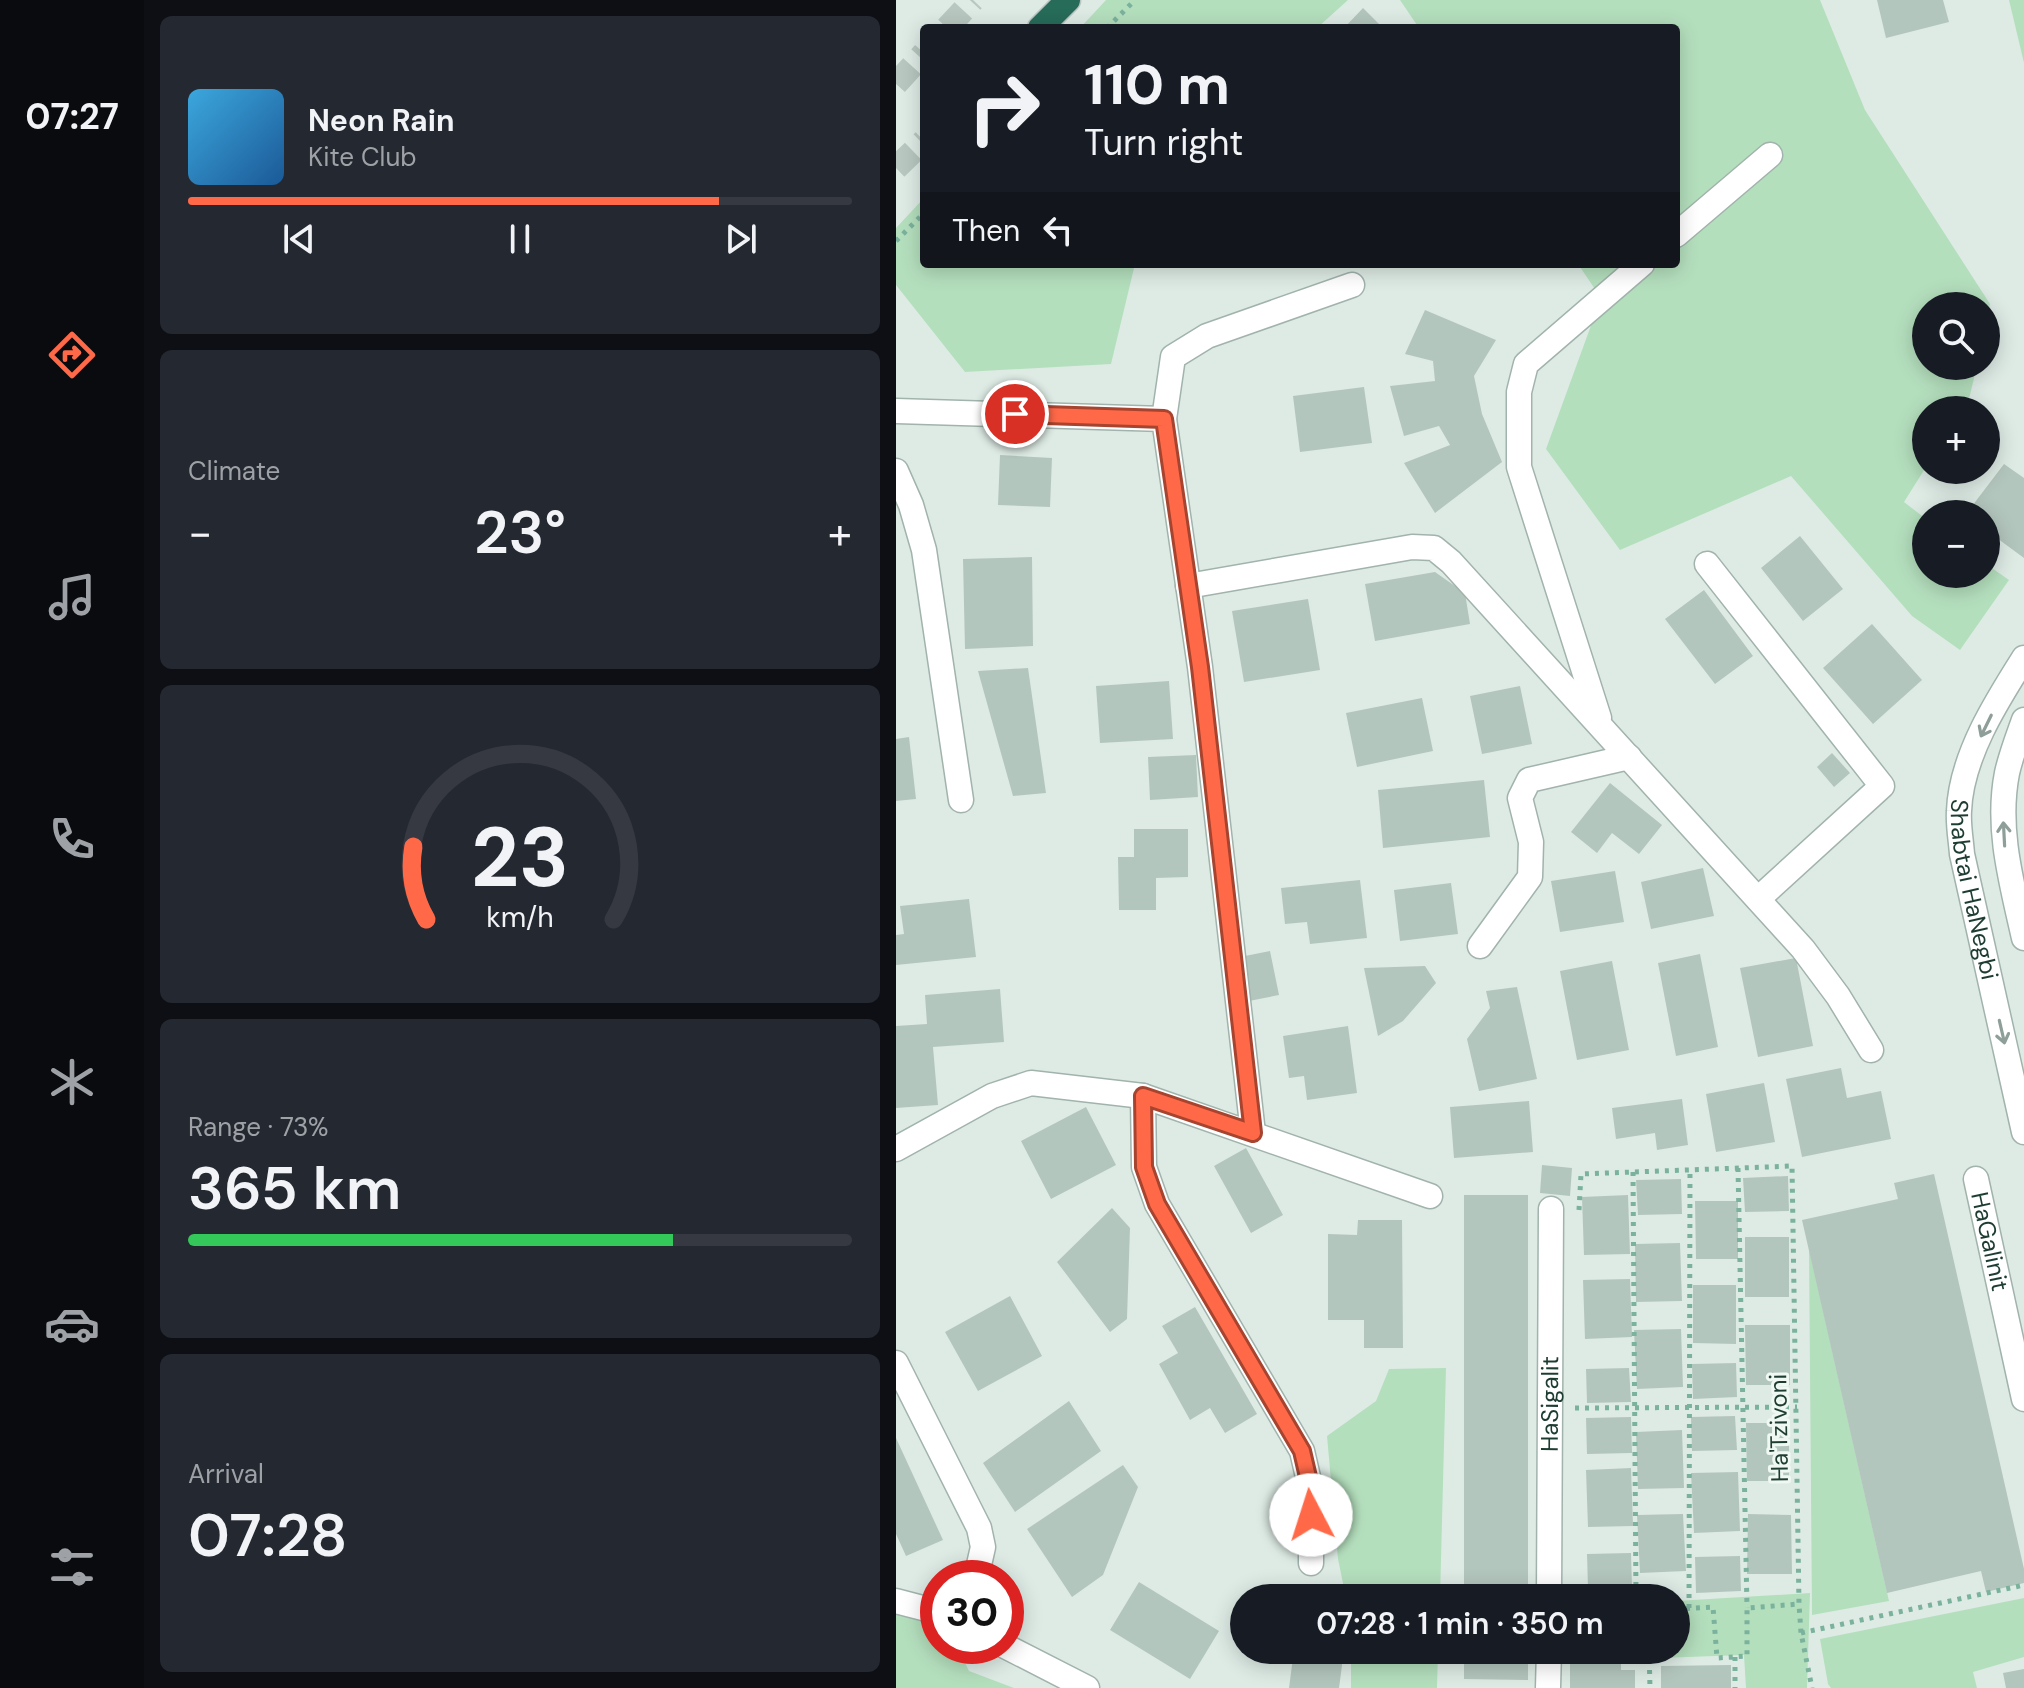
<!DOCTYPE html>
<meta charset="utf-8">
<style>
:root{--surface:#171b24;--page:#242831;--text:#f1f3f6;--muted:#9ea1a6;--line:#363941;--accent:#ff6948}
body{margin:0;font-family:"DM Sans",sans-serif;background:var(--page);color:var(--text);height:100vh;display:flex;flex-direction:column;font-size:30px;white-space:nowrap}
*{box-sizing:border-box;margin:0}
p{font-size:26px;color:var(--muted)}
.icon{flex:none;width:44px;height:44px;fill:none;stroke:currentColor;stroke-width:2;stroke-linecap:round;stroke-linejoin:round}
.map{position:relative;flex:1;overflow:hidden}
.sheet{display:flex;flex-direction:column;gap:16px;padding:16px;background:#0d0f14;width:752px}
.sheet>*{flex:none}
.hud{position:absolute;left:24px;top:24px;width:760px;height:244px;border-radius:8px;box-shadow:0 4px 20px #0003;background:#171b24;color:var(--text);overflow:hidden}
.controls{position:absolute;left:1016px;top:292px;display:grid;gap:16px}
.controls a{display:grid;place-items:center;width:88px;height:88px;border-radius:50%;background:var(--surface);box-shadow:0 4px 20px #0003;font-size:40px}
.speed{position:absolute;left:24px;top:1560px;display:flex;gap:16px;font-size:40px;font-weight:700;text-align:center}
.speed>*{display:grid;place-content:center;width:104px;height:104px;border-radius:50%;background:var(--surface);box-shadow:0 4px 20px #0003;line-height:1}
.speed .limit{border:12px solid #d22;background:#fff;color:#111}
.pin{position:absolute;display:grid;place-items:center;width:68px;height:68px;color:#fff;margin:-34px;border:4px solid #fff;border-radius:50%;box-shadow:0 2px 8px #0007}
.me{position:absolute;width:88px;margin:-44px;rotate:355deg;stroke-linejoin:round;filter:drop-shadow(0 0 6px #0008)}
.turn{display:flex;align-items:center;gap:28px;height:168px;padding:0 32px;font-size:36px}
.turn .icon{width:104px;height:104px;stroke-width:2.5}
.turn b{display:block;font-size:56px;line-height:68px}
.then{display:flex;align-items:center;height:76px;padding:0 32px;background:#0003;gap:16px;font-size:30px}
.big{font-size:60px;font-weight:600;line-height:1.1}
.sheet .tile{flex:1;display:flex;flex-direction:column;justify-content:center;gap:12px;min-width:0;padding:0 28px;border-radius:12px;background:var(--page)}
.sheet .dial{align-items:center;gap:0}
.dial svg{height:208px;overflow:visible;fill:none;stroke:var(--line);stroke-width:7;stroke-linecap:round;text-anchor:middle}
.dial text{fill:var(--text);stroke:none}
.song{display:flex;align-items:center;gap:24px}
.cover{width:96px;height:96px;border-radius:12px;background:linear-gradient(135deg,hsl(200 70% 55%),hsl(210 70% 35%))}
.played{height:8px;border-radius:4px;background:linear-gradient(90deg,var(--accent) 80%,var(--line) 80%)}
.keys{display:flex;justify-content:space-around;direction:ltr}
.heat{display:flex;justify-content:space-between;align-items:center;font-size:44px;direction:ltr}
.charge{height:12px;border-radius:6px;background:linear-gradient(90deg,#34c759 73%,var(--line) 0)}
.trip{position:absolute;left:334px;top:1584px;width:460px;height:80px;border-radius:40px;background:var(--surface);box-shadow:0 4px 20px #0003;font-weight:600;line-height:80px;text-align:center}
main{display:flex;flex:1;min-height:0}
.dock{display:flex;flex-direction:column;width:144px;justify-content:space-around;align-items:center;background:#090b0e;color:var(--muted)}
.dock .icon{width:56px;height:56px}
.dock .current{color:var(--accent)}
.dock b{font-size:36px;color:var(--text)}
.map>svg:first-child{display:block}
.green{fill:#b4dfbd}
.building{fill:#b3c6bd}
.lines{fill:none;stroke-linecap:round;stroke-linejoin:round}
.highway-tunnel{stroke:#b8c8c1;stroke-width:24;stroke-dasharray:24 12;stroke-linecap:butt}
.minor-casing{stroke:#a1b3ac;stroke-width:27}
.highway-casing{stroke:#bcc5c2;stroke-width:27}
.path{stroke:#7bb29d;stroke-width:5;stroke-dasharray:4 6;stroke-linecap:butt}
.minor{stroke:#fff;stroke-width:24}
.highway{stroke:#276b59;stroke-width:24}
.oneway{stroke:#8e9e98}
.route-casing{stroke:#a6442f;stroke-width:20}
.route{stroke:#ff6948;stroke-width:14}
.labels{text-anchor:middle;stroke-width:6;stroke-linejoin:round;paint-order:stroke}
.street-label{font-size:24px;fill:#1e3d32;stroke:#eff8f3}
</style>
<main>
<nav class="dock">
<b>07:27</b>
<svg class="icon current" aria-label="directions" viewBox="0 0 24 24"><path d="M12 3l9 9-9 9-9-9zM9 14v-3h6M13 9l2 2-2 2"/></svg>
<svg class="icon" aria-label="music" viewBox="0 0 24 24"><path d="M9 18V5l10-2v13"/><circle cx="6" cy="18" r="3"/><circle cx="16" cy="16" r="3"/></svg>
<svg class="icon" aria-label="phone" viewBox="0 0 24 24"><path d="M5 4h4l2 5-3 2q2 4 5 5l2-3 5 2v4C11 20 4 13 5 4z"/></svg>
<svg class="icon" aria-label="climate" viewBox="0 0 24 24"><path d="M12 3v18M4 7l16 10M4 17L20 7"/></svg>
<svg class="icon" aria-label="car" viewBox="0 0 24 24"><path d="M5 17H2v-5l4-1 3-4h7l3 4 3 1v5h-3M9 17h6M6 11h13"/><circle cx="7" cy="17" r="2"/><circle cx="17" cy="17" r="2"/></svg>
<svg class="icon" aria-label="filters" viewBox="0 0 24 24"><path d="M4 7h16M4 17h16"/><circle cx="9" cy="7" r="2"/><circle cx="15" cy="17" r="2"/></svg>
</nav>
<section class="sheet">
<div class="tile">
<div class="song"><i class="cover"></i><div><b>Neon Rain</b><p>Kite Club</p></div></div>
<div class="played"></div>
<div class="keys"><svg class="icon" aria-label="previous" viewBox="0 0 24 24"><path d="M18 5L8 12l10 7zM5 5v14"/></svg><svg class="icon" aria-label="pause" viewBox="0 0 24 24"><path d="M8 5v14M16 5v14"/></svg><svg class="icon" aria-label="next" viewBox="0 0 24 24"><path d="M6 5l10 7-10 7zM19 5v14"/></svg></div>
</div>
<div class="tile"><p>Climate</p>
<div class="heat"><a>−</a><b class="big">23°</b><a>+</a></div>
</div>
<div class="tile dial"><svg viewBox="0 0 100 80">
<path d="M14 69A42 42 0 1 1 86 69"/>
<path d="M14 69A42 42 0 0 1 9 41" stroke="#ff6948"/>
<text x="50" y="56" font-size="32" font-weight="700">23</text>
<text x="50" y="72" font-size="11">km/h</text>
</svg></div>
<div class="tile"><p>Range · 73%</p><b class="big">365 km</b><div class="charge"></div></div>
<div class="tile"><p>Arrival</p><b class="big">07:28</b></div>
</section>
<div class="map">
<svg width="1128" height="1688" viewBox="0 0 1128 1688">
<rect width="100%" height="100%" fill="#deebe5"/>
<path class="green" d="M210,0H452L421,28H184Z
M504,0H924L969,110L1094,304L1090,323V306H1030V366H1081L1072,403L1068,410H1030V467L1008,502L1030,519V574H1090V564L1113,580L1064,650L1016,616L895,476L724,550L650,449L705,298L682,264H780V28H523Z
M1113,0H1128V63Z
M28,198V264H239L215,364L69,372L0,285V228Z
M913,1249L993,1601L916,1615Z
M550,1368L544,1598H450L442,1559L431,1436L480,1401L493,1369Z
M914,1593L911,1688H850L848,1655L735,1659V1650H780V1601Z
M1128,1598V1657L1077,1672L1081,1688H935L932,1684L924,1639Z
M0,1611L42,1623V1646H64L65,1655L73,1671L118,1688H0Z
M455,1650H542L541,1688H455Z"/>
<path class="building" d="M981,0H1047L1053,22L990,38Z
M467,8L487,28H448Z
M529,310L600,340L578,376L586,414L606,462L539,513L508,463L554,445L543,426L508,436L494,386L539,381L537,361L509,354Z
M468,387L476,443L404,452L397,396Z
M104,455L156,458L154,507L102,505Z
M1108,464L1128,478V558L1090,530V514H1070Z
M904,536L947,589L907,621L865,568Z
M136,557L137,646L69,649L67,559Z
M539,572L569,593L574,624L479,641L469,584Z
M808,590L857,656L819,684L769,619Z
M412,599L424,670L348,682L336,611Z
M976,624L1026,680L977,724L927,668Z
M132,668L150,793L117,796L82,671Z
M273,681L277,739L204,743L200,686Z
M624,686L636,744L586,754L574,696Z
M526,698L537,751L461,767L450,713Z
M13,737L20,799L0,801V739Z
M936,753L954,773L938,787L921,767Z
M300,755L302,797L254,800L252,757Z
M588,780L594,837L487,848L482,790Z
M714,783L766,825L743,854L716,833L701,853L675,832Z
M238,829H292V877L260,878V910H223L222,857H238Z
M807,868L818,916L755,929L745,882Z
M719,871L728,922L664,932L655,881Z
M464,880L471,938L414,944L411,922L389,924L385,888Z
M555,883L562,934L504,941L498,890Z
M73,899L80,957L0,965V935L8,934L4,906Z
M374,951L383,995L353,1001L344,957Z
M804,954L822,1047L780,1056L762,963Z
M900,958L917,1046L862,1057L844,968Z
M716,961L733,1050L681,1060L664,971Z
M529,966L540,983L507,1021L482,1036L468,968Z
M621,987L641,1079L583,1091L571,1039L594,1008L590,991Z
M104,989L108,1042L37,1047L42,1105L0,1108V1026L31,1024L29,995Z
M452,1026L461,1093L411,1100L408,1076L393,1078L387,1036Z
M945,1068L951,1098L985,1091L995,1139L906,1157L890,1079Z
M868,1083L879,1142L820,1152L810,1094Z
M786,1099L792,1145L761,1150L759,1133L720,1139L716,1108Z
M633,1101L637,1152L558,1158L554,1107Z
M190,1107L220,1165L155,1199L125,1141Z
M350,1148L387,1215L355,1233L318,1166Z
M646,1165L676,1168L674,1196L644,1193Z
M1038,1174L1128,1569V1583L1090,1592L1085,1571L991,1593L906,1220L1002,1199L998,1183Z
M892,1176L893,1211L849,1212L847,1178Z
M785,1179L786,1214L742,1215L740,1180Z
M568,1195H632V1598H568Z
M732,1195L734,1254L688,1255L686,1197Z
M799,1201H842V1259H800Z
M216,1208L234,1228L231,1319L214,1332L161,1262Z
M462,1220H506L507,1348H468V1320H432V1234L461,1235Z
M849,1237H893V1297H849Z
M784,1243L786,1301L740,1302L739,1244Z
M734,1279L736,1337L689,1339L687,1280Z
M797,1285H840V1344L797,1343Z
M114,1296L146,1356L82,1391L49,1332Z
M299,1307L361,1414L329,1433L314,1408L294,1420L263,1364L282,1353L266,1326Z
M849,1325H894V1385H850Z
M785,1329L787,1387L741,1389L738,1330Z
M840,1363L841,1397L797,1399L796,1364Z
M733,1368L735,1402L691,1403L690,1369Z
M173,1401L205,1451L119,1512L87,1463Z
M839,1416L841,1450L796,1451L795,1417Z
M735,1417L736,1453L691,1454L690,1418Z
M850,1423H893V1481H851Z
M786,1430L788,1488L742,1489L740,1432Z
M0,1438L47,1540L10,1556L0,1534Z
M227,1465L242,1487L207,1575L176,1597L131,1529Z
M735,1468L737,1526L692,1527L690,1470Z
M842,1472L844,1531L798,1533L795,1473Z
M787,1514L790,1571L744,1573L741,1515Z
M852,1514L895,1515L896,1574H851Z
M735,1553L736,1587L692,1588L691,1554Z
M844,1556L845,1591L800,1593L799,1557Z
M243,1582L323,1631L294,1679L214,1630Z
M398,1650H448L443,1688H393Z
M568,1650H632V1680L568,1679Z
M674,1651H725V1670H739V1688H674Z
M835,1665V1688H765V1666Z
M1128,1669V1688H1110L1107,1673Z"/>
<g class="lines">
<path class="highway-tunnel" d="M51,28L77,0
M0,84L28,53
M0,168L28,141"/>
<g class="minor-casing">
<g id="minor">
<path d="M780,235L874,155"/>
<path d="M0,411L268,419L304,667L357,1133"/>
<path d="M268,419L277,357L311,336L456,285"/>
<path d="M0,471L15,505L28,550L65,800"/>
<path d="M811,564L986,786L862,899"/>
<path d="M292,586L516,547L538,548L555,562L907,949L942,996L975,1050"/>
<path id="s1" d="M1128,658C1100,702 1065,757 1063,811C1062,825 1065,840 1066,854L1128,1132"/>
<path d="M703,718L623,467V392L630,364L746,264"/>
<path d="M1128,720C1122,737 1115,755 1111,773C1100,829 1116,884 1128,938"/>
<path d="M584,946L634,877L635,842L624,798L633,780L733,757"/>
<path d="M247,1096L248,1167L261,1204L406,1451L415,1490V1563"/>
<path d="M0,1149L96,1096L135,1083L247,1096L534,1196"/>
<path id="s2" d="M1080,1179L1128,1399"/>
<path d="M0,1363L83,1528L87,1547L80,1578"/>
<path id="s3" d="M653,1598L655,1209"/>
<path d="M0,1601L42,1612"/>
<path d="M109,1646L191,1688"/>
<path d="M652,1688L653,1650"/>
</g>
</g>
<g class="highway-casing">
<path id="highway" d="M144,28L172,0"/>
</g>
<path class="path" d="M211,28L239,0
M0,241L28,213
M842,1168L851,1608
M737,1172L740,1598
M683,1210L685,1174L896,1166L903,1604L905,1633L916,1688
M679,1408L901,1407
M793,1608L794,1170
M780,1609L817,1607L821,1658L851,1656V1608L903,1604
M905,1633L1128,1585
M742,1650H744
M753,1650L754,1688
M839,1657V1688"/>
<use href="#minor" class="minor"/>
<use href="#highway" class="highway"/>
</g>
<defs><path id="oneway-shaft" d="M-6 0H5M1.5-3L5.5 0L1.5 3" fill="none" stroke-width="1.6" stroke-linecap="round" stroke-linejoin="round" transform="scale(2)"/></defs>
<g class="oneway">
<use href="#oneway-shaft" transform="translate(1090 726) rotate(116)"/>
<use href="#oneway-shaft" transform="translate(1108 834) rotate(-93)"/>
<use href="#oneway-shaft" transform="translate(1106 1032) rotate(77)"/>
</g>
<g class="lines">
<g class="route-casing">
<path id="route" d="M119,414L268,419L304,667L357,1133L247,1096L248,1167L261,1204L406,1451L415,1490V1515"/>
</g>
<use href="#route" class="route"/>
</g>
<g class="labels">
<g class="street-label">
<text dy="8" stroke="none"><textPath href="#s1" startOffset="248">Shabtai HaNegbi</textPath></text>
<text dy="8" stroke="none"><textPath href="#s2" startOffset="64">HaGalinit</textPath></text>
<text dy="8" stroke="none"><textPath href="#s3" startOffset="194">HaSigalit</textPath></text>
<text transform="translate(883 1428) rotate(-91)" y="8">Ha'Tzivoni</text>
</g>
</g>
</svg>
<div class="controls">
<a><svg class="icon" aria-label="search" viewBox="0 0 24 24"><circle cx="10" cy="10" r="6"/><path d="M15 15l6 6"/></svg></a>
<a>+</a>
<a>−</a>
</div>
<div class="speed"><div class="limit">30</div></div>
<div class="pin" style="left:119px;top:414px;background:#d93025"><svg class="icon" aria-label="arrive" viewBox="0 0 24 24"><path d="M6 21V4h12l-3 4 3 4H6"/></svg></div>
<svg class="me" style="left:415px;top:1515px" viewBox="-20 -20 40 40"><circle r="19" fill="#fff"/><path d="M0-13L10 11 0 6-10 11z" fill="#ff6948"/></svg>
<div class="trip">07:28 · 1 min · 350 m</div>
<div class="hud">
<div class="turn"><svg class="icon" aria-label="right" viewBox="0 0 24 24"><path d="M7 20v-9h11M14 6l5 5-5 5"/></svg><div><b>110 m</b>Turn right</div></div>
<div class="then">Then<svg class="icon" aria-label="left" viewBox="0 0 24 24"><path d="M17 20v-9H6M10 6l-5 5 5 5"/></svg></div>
</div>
</div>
</main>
